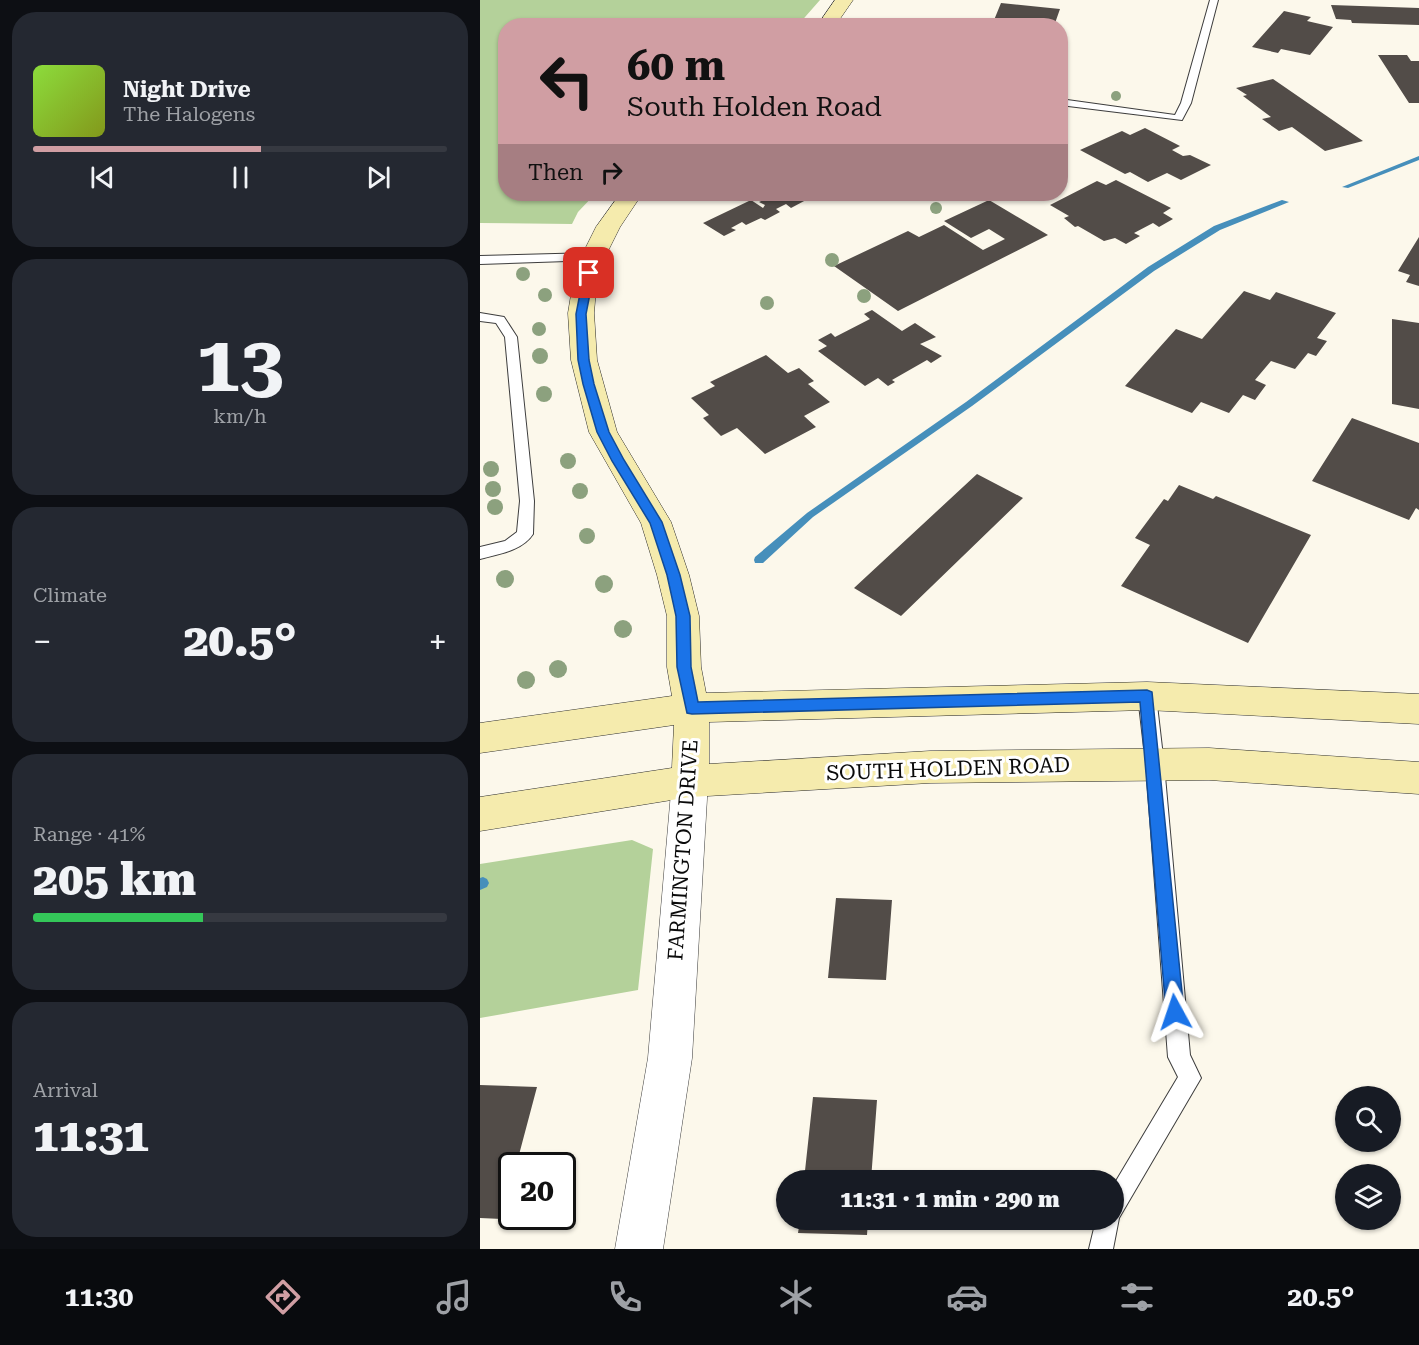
<!DOCTYPE html>
<meta charset="utf-8">
<style>
:root{--surface:#171b24;--page:#242831;--text:#f1f3f6;--muted:#9ea1a6;--line:#363941;--accent:#d09ea3}
body{margin:0;font-family:"Roboto Serif",serif;background:var(--page);color:var(--text);height:100vh;display:flex;flex-direction:column;font-size:22px;white-space:nowrap}
*{box-sizing:border-box;margin:0}
p{font-size:20px;color:var(--muted)}
.icon{flex:none;width:33px;height:33px;fill:none;stroke:currentColor;stroke-width:2;stroke-linecap:round;stroke-linejoin:round}
.map{position:relative;flex:1;overflow:hidden}
.panel{display:flex;flex-direction:column;gap:12px;padding:12px;background:#0d0f14;width:480px}
.panel>*{flex:none}
.banner{position:absolute;left:18px;top:18px;width:570px;height:183px;border-radius:24px;box-shadow:0 2px 4px #0004;background:#d09ea3;color:#111;overflow:hidden}
.buttons{position:absolute;left:855px;top:1086px;display:grid;gap:12px}
.buttons a{display:grid;place-items:center;width:66px;height:66px;border-radius:50%;background:var(--surface);box-shadow:0 2px 4px #0004;font-size:30px}
.speed{position:absolute;left:18px;top:1152px;display:flex;gap:12px;font-size:30px;font-weight:700;text-align:center}
.speed>*{display:grid;place-content:center;width:78px;height:78px;border-radius:50%;background:var(--surface);box-shadow:0 2px 4px #0004;line-height:1}
.speed .limit{border:3px solid #111;border-radius:9px;background:#fff;color:#111}
.pin{position:absolute;display:grid;place-items:center;width:51px;height:51px;color:#fff;margin:-26px;border-radius:12px;box-shadow:0 3px 9px #0006}
.me{position:absolute;width:66px;margin:-33px;rotate:355deg;stroke-linejoin:round;filter:drop-shadow(0 0 4px #0008)}
.turn{display:flex;align-items:center;gap:21px;height:126px;padding:0 30px;font-size:27px}
.turn .icon{width:78px;height:78px;stroke-width:2.5}
.turn b{display:block;font-size:42px;line-height:51px}
.then{display:flex;align-items:center;height:57px;padding:0 30px;background:#0003;gap:12px;font-size:22px}
.big{font-size:45px;font-weight:800;line-height:1.1}
.panel .widget{flex:1;display:flex;flex-direction:column;justify-content:center;gap:9px;min-width:0;padding:0 21px;border-radius:24px;background:var(--page)}
.panel .dial{align-items:center;gap:0}
.dial b{font-size:78px;line-height:1}
.song{display:flex;align-items:center;gap:18px}
.cover{width:72px;height:72px;border-radius:9px;background:linear-gradient(135deg,hsl(90 70% 55%),hsl(70 70% 35%))}
.played{height:6px;border-radius:3px;background:linear-gradient(90deg,var(--accent) 55%,var(--line) 55%)}
.keys{display:flex;justify-content:space-around;direction:ltr}
.heat{display:flex;justify-content:space-between;align-items:center;font-size:33px;direction:ltr}
.charge{height:9px;border-radius:4px;background:linear-gradient(90deg,#34c759 41%,var(--line) 0)}
.trip{position:absolute;left:296px;top:1170px;width:348px;height:60px;border-radius:30px;background:var(--surface);box-shadow:0 2px 4px #0004;font-weight:800;line-height:60px;text-align:center}
.tab-bar{display:flex;height:96px;justify-content:space-around;align-items:center;background:#090b0e;color:var(--muted)}
.tab-bar .icon{width:42px;height:42px}
.tab-bar .on{color:var(--accent)}
.tab-bar b{font-size:27px;color:var(--text)}
main{display:flex;flex:1;min-height:0}
.map>svg:first-child{display:block}
.forest{fill:#b4d19a}
.lines{fill:none;stroke-linecap:round;stroke-linejoin:round}
.stream{fill:#468fbb;fill-rule:evenodd}
.building{fill:#524c48}
.lane-casing{stroke:#3d3d3d;stroke-width:2}
.street-casing{stroke:#3d3d3d;stroke-width:1}
.secondary-casing{stroke:#2c2c2c;stroke-width:1}
.lane{fill:#fff;fill-rule:evenodd}
.street{fill:#fff;fill-rule:evenodd}
.secondary{fill:#f5ebad;fill-rule:evenodd}
.tree{fill:#8ca17e}
.route{fill:#1a73e8;stroke:#114b97;stroke-width:1.5}
.labels{text-anchor:middle;stroke-width:6;stroke-linejoin:round;paint-order:stroke}
.street-label{font-size:21px;fill:#0a0a0a;stroke:#fff}
</style>
<main>
<section class="panel">
<div class="widget">
<div class="song"><i class="cover"></i><div><b>Night Drive</b><p>The Halogens</p></div></div>
<div class="played"></div>
<div class="keys"><svg class="icon" aria-label="previous" viewBox="0 0 24 24"><path d="M18 5L8 12l10 7zM5 5v14"/></svg><svg class="icon" aria-label="pause" viewBox="0 0 24 24"><path d="M8 5v14M16 5v14"/></svg><svg class="icon" aria-label="next" viewBox="0 0 24 24"><path d="M6 5l10 7-10 7zM19 5v14"/></svg></div>
</div>
<div class="widget dial"><b>13</b><p>km/h</p></div>
<div class="widget"><p>Climate</p>
<div class="heat"><a>−</a><b class="big">20.5°</b><a>+</a></div>
</div>
<div class="widget"><p>Range · 41%</p><b class="big">205 km</b><div class="charge"></div></div>
<div class="widget"><p>Arrival</p><b class="big">11:31</b></div>
</section>
<div class="map">
<svg width="939" height="1249" viewBox="0 0 939 1249">
<rect width="100%" height="100%" fill="#fcf8eb"/>
<path class="forest" d="M0,0H340L318,25L26,26V194H115L98,212L92,224L0,223Z
M152,840L173,849L158,990L0,1018V864Z"/>
<g class="lines">
<path class="stream" d="M939,156V160L868,188L862,187Z
M802,200L809,202L740,230L674,271L492,406L333,517L283,563H275L274,560L275,557L327,513L486,402L668,267L734,226Z
M3,877L7,879L9,883L7,887L0,890V878Z"/>
</g>
<path class="building" d="M521,3L580,9L574,26L512,25Z
M851,5L939,8V25L872,23L871,20L856,19Z
M804,11L831,17L827,21L853,27L830,55L801,49L798,53L772,47Z
M898,55H927L931,61H939V103H929Z
M793,79L883,141L845,151L812,127L799,131L782,119L791,117L763,96L767,95L756,88Z
M665,128L700,146L692,150L703,156L710,155L731,165L701,180L687,173L668,182L650,172L645,174L600,150L642,131L650,135Z
M636,180L691,208L683,213L693,219L679,227L673,223L654,233L660,236L646,244L635,238L624,241L598,226L595,227L584,218L589,216L570,205L617,181L626,185Z
M297,194H337L326,199L321,197L326,200L311,208L306,204L296,209L300,212L285,220L281,218L266,225L262,222L251,228L256,230L244,236L223,223L271,200L283,208L285,205L279,202Z
M509,200L568,235L418,311L354,266L428,231L439,237L464,225L503,250L525,239L509,229L491,238L464,221Z
M939,237V286L926,282L930,275L918,271Z
M764,291L790,300L796,292L856,313L837,338L847,341L836,356L828,353L815,369L791,361L775,380L786,385L775,400L763,395L749,413L721,402L712,413L645,386L696,329L722,339Z
M392,310L422,331L435,323L456,337L440,344L462,356L451,363L447,360L412,380L415,382L408,386L398,378L385,386L338,351L347,346L338,340L351,333L355,337L390,319L384,314Z
M912,319L939,323V409L912,404Z
M286,355L308,373L319,368L334,381L328,384L350,402L324,416L336,427L285,454L257,428L241,436L223,418L229,415L211,398L235,386L230,382Z
M872,418L939,443V510L936,508L929,520L832,481Z
M497,474L543,498L421,616L374,588Z
M699,485L733,499L736,496L831,535L768,643L641,586L670,545L655,538L684,499L688,501Z
M356,898L412,900L406,980L348,978Z
M0,1085L57,1087L36,1166H32V1184L22,1219L0,1218Z
M333,1097L397,1100L391,1180H324Z
M320,1220H388L387,1235L318,1233Z"/>
<g class="lines">
<g class="lane-casing">
<path id="lane" d="M730,0H738L711,103L702,120L580,105V99L695,115L701,103Z
M113,253L119,257L117,260L0,264V256Z
M0,313L24,317L37,337L54,501L53,534C42,551 18,554 0,559V547L25,541L37,532L40,501L25,337L16,323L0,321Z
M667,689L673,691L676,696L684,765L710,1055L721,1078L639,1218L633,1249H609L616,1220H633V1186L698,1077L688,1057L666,765L658,696L661,691Z"/>
</g>
<g class="street-casing">
<path id="street" d="M210,765L223,770L228,781L212,1058L183,1249H135L168,1058L192,781L197,770Z"/>
</g>
<g class="secondary-casing">
<path id="secondary" d="M355,0H373L355,26H337Z
M140,194H162L140,227L125,257L116,289L114,313L117,360L137,432L191,522L209,575L219,616L221,667L226,693L667,682L939,694V724L667,710L229,722V764L450,751L729,748L939,762V794L729,780L450,783L210,797L0,831V797L192,768L194,725L0,753V723L192,696L187,667V616L177,575L161,523L109,432L91,360L88,313L92,289L101,257L116,227Z"/>
</g>
<use href="#lane" class="lane"/>
<use href="#street" class="street"/>
<use href="#secondary" class="secondary"/>
</g>
<g class="tree">
<circle cx="636" cy="96" r="5"/>
<circle cx="456" cy="208" r="6"/>
<circle cx="352" cy="260" r="7"/>
<circle cx="43" cy="274" r="7"/>
<circle cx="65" cy="295" r="7"/>
<circle cx="384" cy="296" r="7"/>
<circle cx="287" cy="303" r="7"/>
<circle cx="59" cy="329" r="7"/>
<circle cx="60" cy="356" r="8"/>
<circle cx="64" cy="394" r="8"/>
<circle cx="88" cy="461" r="8"/>
<circle cx="11" cy="469" r="8"/>
<circle cx="13" cy="489" r="8"/>
<circle cx="100" cy="491" r="8"/>
<circle cx="15" cy="507" r="8"/>
<circle cx="107" cy="536" r="8"/>
<circle cx="25" cy="579" r="9"/>
<circle cx="124" cy="584" r="9"/>
<circle cx="143" cy="629" r="9"/>
<circle cx="78" cy="669" r="9"/>
<circle cx="46" cy="680" r="9"/>
</g>
<path class="route" d="M109,270L114,273L106,314L109,360L114,384L129,432L144,460L182,522L200,575L210,616L211,667L218,702L667,690L672,692L704,1012L701,1018L695,1021L689,1018L686,1012L660,702L212,714L207,713L197,667L196,616L187,575L170,523L132,461L117,432L103,384L98,360L96,314L104,273Z"/>
<g class="labels">
<g class="street-label">
<text transform="translate(468 769) rotate(-2)" y="7">SOUTH HOLDEN ROAD</text>
<text transform="translate(203 850) rotate(-86)" y="7">FARMINGTON DRIVE</text>
</g>
</g>
</svg>
<div class="buttons">
<a><svg class="icon" aria-label="search" viewBox="0 0 24 24"><circle cx="10" cy="10" r="6"/><path d="M15 15l6 6"/></svg></a>
<a><svg class="icon" aria-label="layers" viewBox="0 0 24 24"><path d="M12 4l9 5-9 5-9-5zM3 14l9 5 9-5"/></svg></a>
</div>
<div class="speed"><div class="limit">20</div></div>
<div class="pin" style="left:109px;top:273px;background:#d93025"><svg class="icon" aria-label="arrive" viewBox="0 0 24 24"><path d="M6 21V4h12l-3 4 3 4H6"/></svg></div>
<svg class="me" style="left:695px;top:1012px" viewBox="-20 -20 40 40"><path d="M0-17L14 15 0 8-14 15z" fill="#1a73e8" stroke="#fff" stroke-width="4"/></svg>
<div class="trip">11:31 · 1 min · 290 m</div>
<div class="banner">
<div class="turn"><svg class="icon" aria-label="left" viewBox="0 0 24 24"><path d="M17 20v-9H6M10 6l-5 5 5 5"/></svg><div><b>60 m</b>South Holden Road</div></div>
<div class="then">Then<svg class="icon" aria-label="right" viewBox="0 0 24 24"><path d="M7 20v-9h11M14 6l5 5-5 5"/></svg></div>
</div>
</div>
</main>
<nav class="tab-bar">
<b>11:30</b>
<svg class="icon on" aria-label="directions" viewBox="0 0 24 24"><path d="M12 3l9 9-9 9-9-9zM9 14v-3h6M13 9l2 2-2 2"/></svg>
<svg class="icon" aria-label="music" viewBox="0 0 24 24"><path d="M9 18V5l10-2v13"/><circle cx="6" cy="18" r="3"/><circle cx="16" cy="16" r="3"/></svg>
<svg class="icon" aria-label="phone" viewBox="0 0 24 24"><path d="M5 4h4l2 5-3 2q2 4 5 5l2-3 5 2v4C11 20 4 13 5 4z"/></svg>
<svg class="icon" aria-label="climate" viewBox="0 0 24 24"><path d="M12 3v18M4 7l16 10M4 17L20 7"/></svg>
<svg class="icon" aria-label="car" viewBox="0 0 24 24"><path d="M5 17H2v-5l4-1 3-4h7l3 4 3 1v5h-3M9 17h6M6 11h13"/><circle cx="7" cy="17" r="2"/><circle cx="17" cy="17" r="2"/></svg>
<svg class="icon" aria-label="filters" viewBox="0 0 24 24"><path d="M4 7h16M4 17h16"/><circle cx="9" cy="7" r="2"/><circle cx="15" cy="17" r="2"/></svg>
<b>20.5°</b>
</nav>
